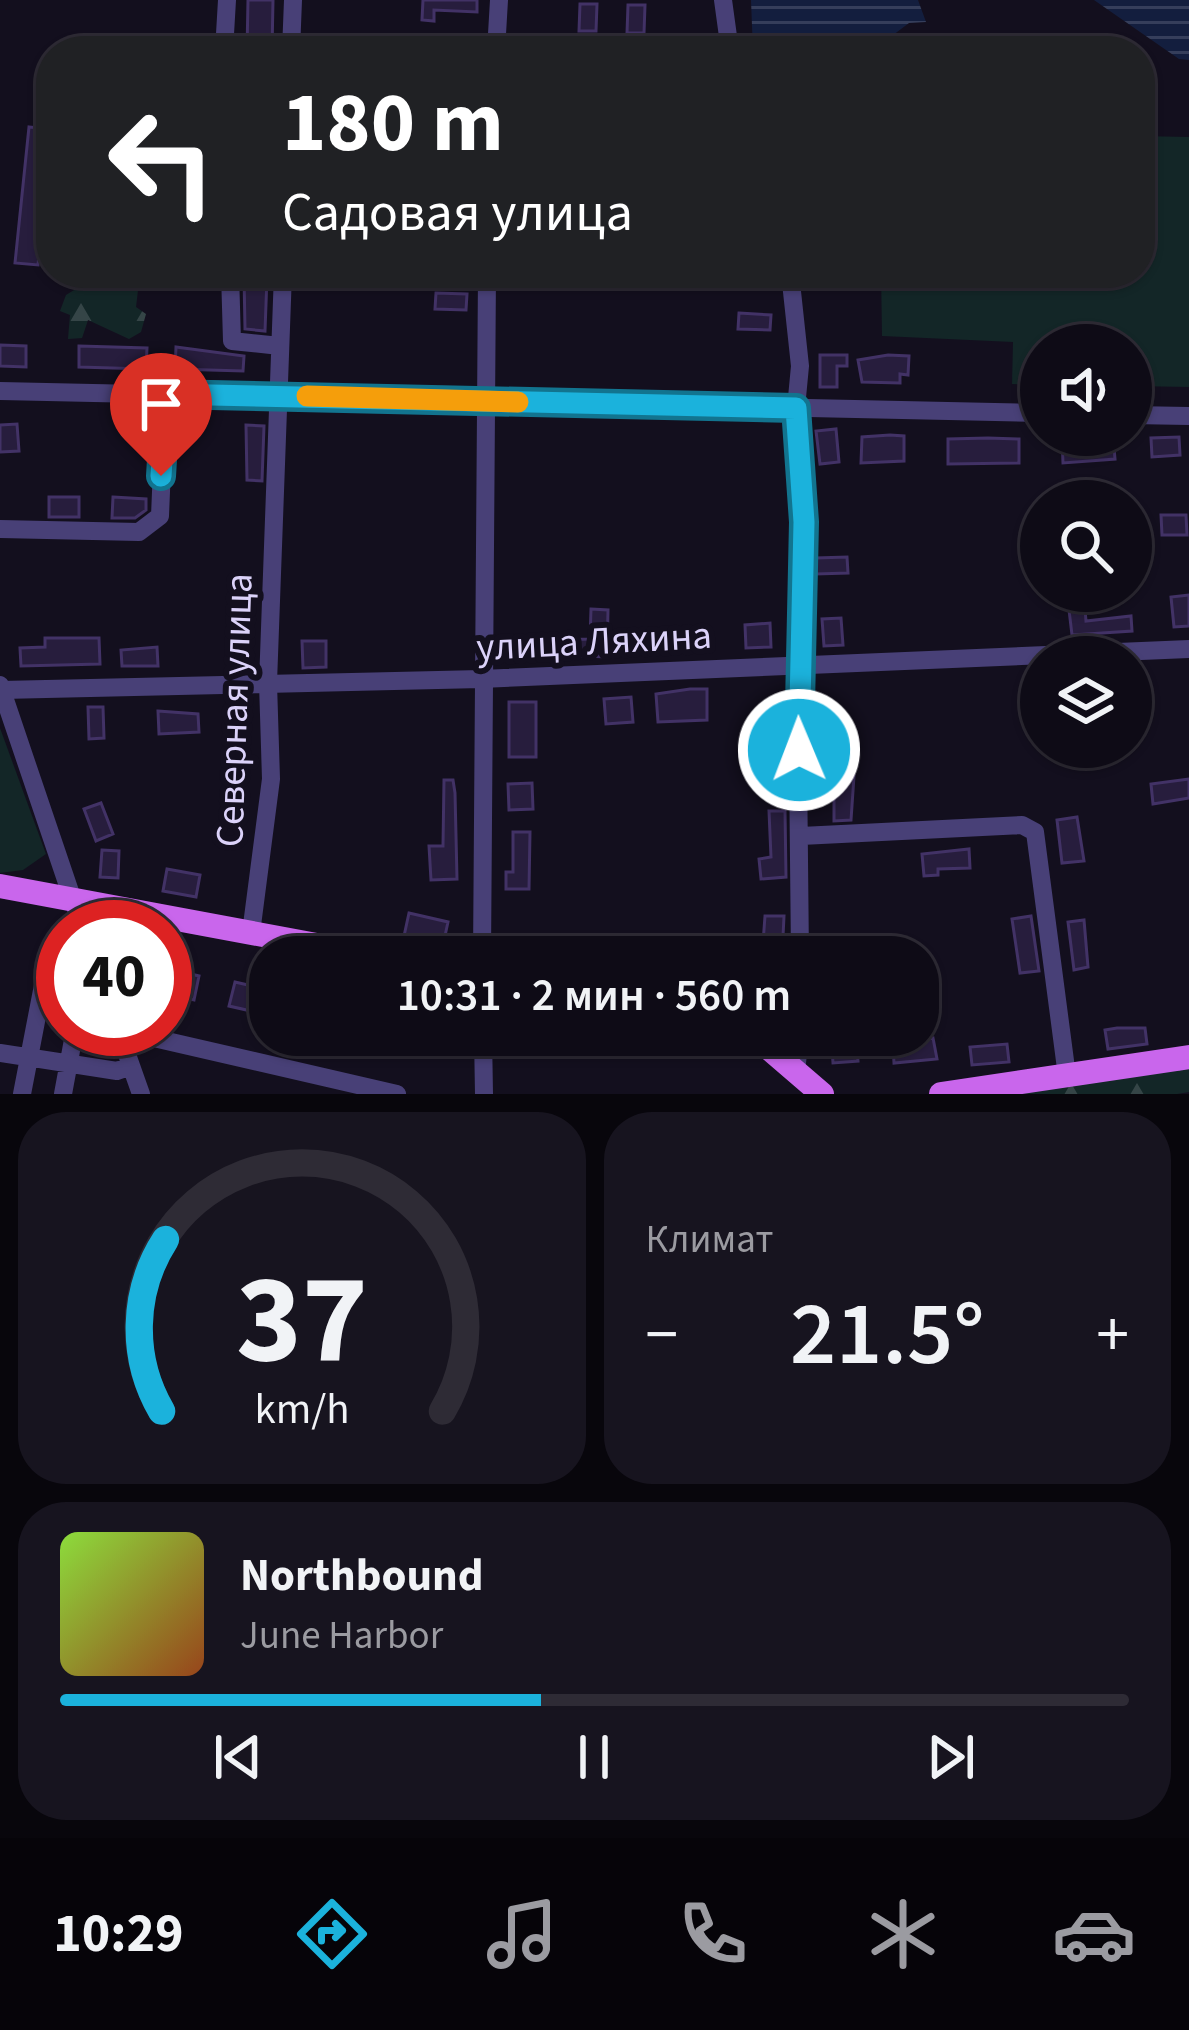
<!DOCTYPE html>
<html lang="ru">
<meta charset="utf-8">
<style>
:root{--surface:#0e0b16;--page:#17141f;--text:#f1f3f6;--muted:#9b9ba1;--line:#2e2b35;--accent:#1bb2dc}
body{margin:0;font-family:"Source Sans 3",sans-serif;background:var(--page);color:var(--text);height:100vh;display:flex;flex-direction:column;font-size:45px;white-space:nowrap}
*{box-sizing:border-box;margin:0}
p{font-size:39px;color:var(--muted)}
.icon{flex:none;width:66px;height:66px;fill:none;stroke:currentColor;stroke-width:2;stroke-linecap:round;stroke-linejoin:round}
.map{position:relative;height:1094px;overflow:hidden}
.panel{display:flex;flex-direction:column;gap:18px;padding:18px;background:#08060c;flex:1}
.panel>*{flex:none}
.hud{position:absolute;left:36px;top:36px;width:1119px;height:252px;border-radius:48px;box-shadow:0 3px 9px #0004,0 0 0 3px var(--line);background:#202124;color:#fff;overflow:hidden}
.controls{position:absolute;left:1020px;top:324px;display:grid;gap:24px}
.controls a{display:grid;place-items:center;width:132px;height:132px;border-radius:50%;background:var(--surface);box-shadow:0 3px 9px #0004,0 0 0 3px var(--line);font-size:60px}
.speed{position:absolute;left:36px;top:900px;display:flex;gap:24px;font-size:60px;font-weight:700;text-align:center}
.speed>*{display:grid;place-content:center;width:156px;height:156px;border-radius:50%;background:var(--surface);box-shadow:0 3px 9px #0004,0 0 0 3px var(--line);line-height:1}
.speed .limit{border:18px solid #d22;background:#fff;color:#111}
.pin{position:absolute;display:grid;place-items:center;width:102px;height:102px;color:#fff;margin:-123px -51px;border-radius:50% 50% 50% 0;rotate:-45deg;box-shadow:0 0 12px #0007}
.pin .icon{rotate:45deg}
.me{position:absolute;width:132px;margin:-66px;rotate:359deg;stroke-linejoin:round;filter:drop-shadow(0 0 9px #0008)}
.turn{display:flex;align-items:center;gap:42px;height:252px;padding:0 48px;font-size:54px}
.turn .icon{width:156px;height:156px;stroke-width:2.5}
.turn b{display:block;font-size:84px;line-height:102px}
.big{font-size:90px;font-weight:600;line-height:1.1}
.panel .widget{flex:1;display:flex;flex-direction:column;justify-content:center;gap:18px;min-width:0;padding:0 42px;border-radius:48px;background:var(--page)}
.panel .dial{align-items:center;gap:0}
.dial svg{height:312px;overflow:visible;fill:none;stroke:var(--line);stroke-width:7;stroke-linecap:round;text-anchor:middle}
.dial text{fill:var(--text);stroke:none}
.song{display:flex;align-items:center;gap:36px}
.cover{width:144px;height:144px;border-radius:18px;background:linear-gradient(135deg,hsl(90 70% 55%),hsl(20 70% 35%))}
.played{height:12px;border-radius:6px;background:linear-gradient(90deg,var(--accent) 45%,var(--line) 45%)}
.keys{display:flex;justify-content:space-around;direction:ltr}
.heat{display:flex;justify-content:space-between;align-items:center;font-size:66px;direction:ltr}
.panel .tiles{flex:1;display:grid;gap:18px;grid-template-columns:1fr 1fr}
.widget:last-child{grid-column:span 2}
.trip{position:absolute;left:249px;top:936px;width:690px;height:120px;border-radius:48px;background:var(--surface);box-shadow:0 3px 9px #0004,0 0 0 3px var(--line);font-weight:600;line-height:120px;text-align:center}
.menu{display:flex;height:192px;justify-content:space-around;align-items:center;background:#060409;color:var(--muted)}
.menu .icon{width:84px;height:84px}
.menu .current{color:var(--accent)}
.menu b{font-size:54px;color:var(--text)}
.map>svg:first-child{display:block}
.forest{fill:url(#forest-firs)}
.park{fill:#132627}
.water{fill:url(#water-rules)}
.building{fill:#271d3d;stroke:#423266;stroke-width:3}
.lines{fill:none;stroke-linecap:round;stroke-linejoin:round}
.minor{stroke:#484077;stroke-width:18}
.major{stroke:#c966ec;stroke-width:24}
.route-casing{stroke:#12748f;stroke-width:30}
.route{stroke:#1bb2dc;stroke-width:21}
.slow{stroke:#f59e0b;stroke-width:21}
.labels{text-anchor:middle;stroke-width:12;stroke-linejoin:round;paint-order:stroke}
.street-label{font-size:39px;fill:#dbd2f9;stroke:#130f1e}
</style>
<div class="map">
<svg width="1189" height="1094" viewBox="0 0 1189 1094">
<defs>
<pattern id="forest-firs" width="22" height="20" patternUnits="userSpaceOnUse" patternTransform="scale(3)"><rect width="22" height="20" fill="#132627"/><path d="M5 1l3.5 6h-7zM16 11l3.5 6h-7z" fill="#354547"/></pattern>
<pattern id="water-rules" width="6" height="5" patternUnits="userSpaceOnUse" patternTransform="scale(3)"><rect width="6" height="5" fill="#131e3e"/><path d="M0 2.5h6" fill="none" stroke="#353e5b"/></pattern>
</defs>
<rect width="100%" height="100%" fill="#130f1e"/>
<path class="forest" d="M102,273H140L136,307L146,314L141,332L129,339L88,320L82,338L68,339L70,315L60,311L66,295Z
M1189,1065V1092L1177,1094H1014Z"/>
<path class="park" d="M1140,136L1189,137V387L1131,386V345H1041V385L1012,384L1013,342L882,336L881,273H1140Z
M0,728L46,854L23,870L0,873Z"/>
<path class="water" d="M751,0H918L926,22L909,23L889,38L888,51H753Z
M1094,0H1189V60L1179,59Z"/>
<path class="building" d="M248,0H273L272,51H247Z
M423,0H477V12L434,10V21L422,20Z
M580,4H597L596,31H579Z
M628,5H645L644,33H627Z
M29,127L51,129L38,265L15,263Z
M244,276L267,277L265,331L245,329Z
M436,293L467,294L466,310L435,309Z
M739,313L771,315L770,330L738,329Z
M0,345L26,346V367L0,366Z
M79,346L147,348L146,369L79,367Z
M176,347L244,356L243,371L175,369Z
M820,355H847V366H837V387H820Z
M888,355L909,356L908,375L900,374V383L862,382L858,360Z
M17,424L19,451L0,452V425Z
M246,425L264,426L262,481L247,480Z
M836,429L839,462L820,464L816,431Z
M890,435L904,436V461L861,463L862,437Z
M1113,436L1115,459L1063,463L1062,439Z
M1179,437L1180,455L1152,457L1151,438Z
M988,438L1019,439V463L948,464V439Z
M49,497H79V517H49Z
M113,497L146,499V510L135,518H112Z
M1161,515H1186L1187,535H1162Z
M847,557L848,573L816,574V558Z
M1189,595V626L1174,627L1171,597Z
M591,609L608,610L607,657L561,655V640L590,639Z
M1085,609L1086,621L1131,616L1132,631L1072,635L1069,610Z
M841,618L843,645L824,646L822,619Z
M770,623L771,647L746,648L745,625Z
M45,638H99L100,664L21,666L20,648L45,647Z
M302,641H326V667L303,668Z
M157,647L158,666H122L121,650Z
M690,689H707V720L658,722L656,694Z
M631,697L633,722L606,724L604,699Z
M509,702H536V757H509Z
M88,707H103L104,738L89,739Z
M158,711L198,714L199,732L159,734Z
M854,776L851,820L834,821V778Z
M1189,779V798L1153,804L1151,784Z
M444,780H453L455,793L457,879L431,880L429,846H443Z
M532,783L533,809L509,810L508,784Z
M101,803L113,834L96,841L84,809Z
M769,811H785L786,877L761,879L759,859L771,857Z
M1077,817L1084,861L1062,863L1057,820Z
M513,832H530L529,889H506V872H513Z
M969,849L970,868L938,869V875L924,876L922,854Z
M102,850L119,851L118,878L100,877Z
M167,869L200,875L196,897L163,891Z
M409,913L448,922L443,945L404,936Z
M765,916H784L782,957H762Z
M1031,916L1039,971L1020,973L1012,919Z
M1084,920L1088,967L1074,970L1068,922Z
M169,969L199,976L194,1000L165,993Z
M235,982L265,989L260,1013L229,1006Z
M1117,1028H1145L1147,1044L1108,1049L1105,1030Z
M588,1035H638L633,1051Z
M831,1035H856L858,1061L833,1063Z
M933,1038L937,1059L894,1063L893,1045Z
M1007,1044L1009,1062L972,1065L970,1047Z"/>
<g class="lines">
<path class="minor" d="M723,0L730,51
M224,51L227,0
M291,51L293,0
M496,51L499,0
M230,273L232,341L280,346
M790,273L800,366L796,408L804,522L797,664L800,957
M0,391L1041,413
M1131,415L1189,416
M0,529L139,532L160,516L165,394
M0,685L82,927
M2,690L481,679L1189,649
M801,836L1022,825L1035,832L1067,1076
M251,933L271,779L268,683L283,273
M482,957L487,273
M118,1029L141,1094
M119,1030L397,1094
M483,1035L484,1094
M0,1053L117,1071L131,1066
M796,1072L800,1035
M22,1094L50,949
M63,1094L75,1029"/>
<path class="major" d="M0,886L381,957
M726,1035L765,1045L822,1094
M941,1094L1189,1057"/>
</g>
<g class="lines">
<g class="route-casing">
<path id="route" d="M161,476L166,394L796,408L804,522L799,750"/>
</g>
<use href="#route" class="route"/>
<path class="slow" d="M307,396L518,402"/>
</g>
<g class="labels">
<g class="street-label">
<text transform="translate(594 640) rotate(-3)" y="14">улица Ляхина</text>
<text transform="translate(233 710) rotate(-88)" y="14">Северная улица</text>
</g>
</g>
</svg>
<div class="controls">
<a><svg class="icon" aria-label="sound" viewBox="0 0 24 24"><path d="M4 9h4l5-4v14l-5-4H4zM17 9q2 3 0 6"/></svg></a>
<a><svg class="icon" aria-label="search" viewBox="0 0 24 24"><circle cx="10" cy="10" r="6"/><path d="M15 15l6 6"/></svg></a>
<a><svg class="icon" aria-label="layers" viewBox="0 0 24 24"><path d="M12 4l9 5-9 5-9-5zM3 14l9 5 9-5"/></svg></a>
</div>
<div class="speed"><div class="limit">40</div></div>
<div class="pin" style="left:161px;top:476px;background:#d93025"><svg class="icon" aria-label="arrive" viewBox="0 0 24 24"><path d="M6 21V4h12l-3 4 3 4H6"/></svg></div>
<svg class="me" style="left:799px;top:750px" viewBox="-20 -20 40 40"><circle r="17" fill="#1bb2dc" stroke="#fff" stroke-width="3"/><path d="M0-11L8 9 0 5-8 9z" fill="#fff"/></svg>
<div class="trip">10:31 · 2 мин · 560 m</div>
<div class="hud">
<div class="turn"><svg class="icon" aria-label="left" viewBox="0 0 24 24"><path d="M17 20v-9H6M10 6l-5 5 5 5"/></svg><div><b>180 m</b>Садовая улица</div></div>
</div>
</div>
<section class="panel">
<div class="tiles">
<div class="widget dial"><svg viewBox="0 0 100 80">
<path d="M14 69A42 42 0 1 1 86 69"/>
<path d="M14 69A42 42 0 0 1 15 25" stroke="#1bb2dc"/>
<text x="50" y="56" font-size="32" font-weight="700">37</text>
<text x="50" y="72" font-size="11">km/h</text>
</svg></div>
<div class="widget"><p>Климат</p>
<div class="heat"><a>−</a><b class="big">21.5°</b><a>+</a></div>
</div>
<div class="widget">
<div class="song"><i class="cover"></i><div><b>Northbound</b><p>June Harbor</p></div></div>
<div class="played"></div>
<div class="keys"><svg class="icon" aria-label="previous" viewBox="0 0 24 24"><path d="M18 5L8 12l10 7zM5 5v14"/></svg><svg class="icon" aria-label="pause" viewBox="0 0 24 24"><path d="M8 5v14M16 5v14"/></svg><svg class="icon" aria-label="next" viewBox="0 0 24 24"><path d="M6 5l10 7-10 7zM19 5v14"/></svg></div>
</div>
</div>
</section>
<nav class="menu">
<b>10:29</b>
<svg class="icon current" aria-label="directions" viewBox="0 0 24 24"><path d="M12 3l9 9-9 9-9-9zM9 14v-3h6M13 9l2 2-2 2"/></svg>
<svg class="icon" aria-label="music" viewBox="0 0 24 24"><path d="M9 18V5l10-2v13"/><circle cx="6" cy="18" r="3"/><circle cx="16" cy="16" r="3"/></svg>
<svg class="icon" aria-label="phone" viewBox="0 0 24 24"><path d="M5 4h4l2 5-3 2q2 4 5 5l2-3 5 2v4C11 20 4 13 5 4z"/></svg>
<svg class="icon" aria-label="climate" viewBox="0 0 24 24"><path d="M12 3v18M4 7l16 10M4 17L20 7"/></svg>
<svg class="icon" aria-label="car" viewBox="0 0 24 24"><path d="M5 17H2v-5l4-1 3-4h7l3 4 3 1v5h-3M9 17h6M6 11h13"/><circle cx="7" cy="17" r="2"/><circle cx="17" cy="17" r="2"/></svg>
</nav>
